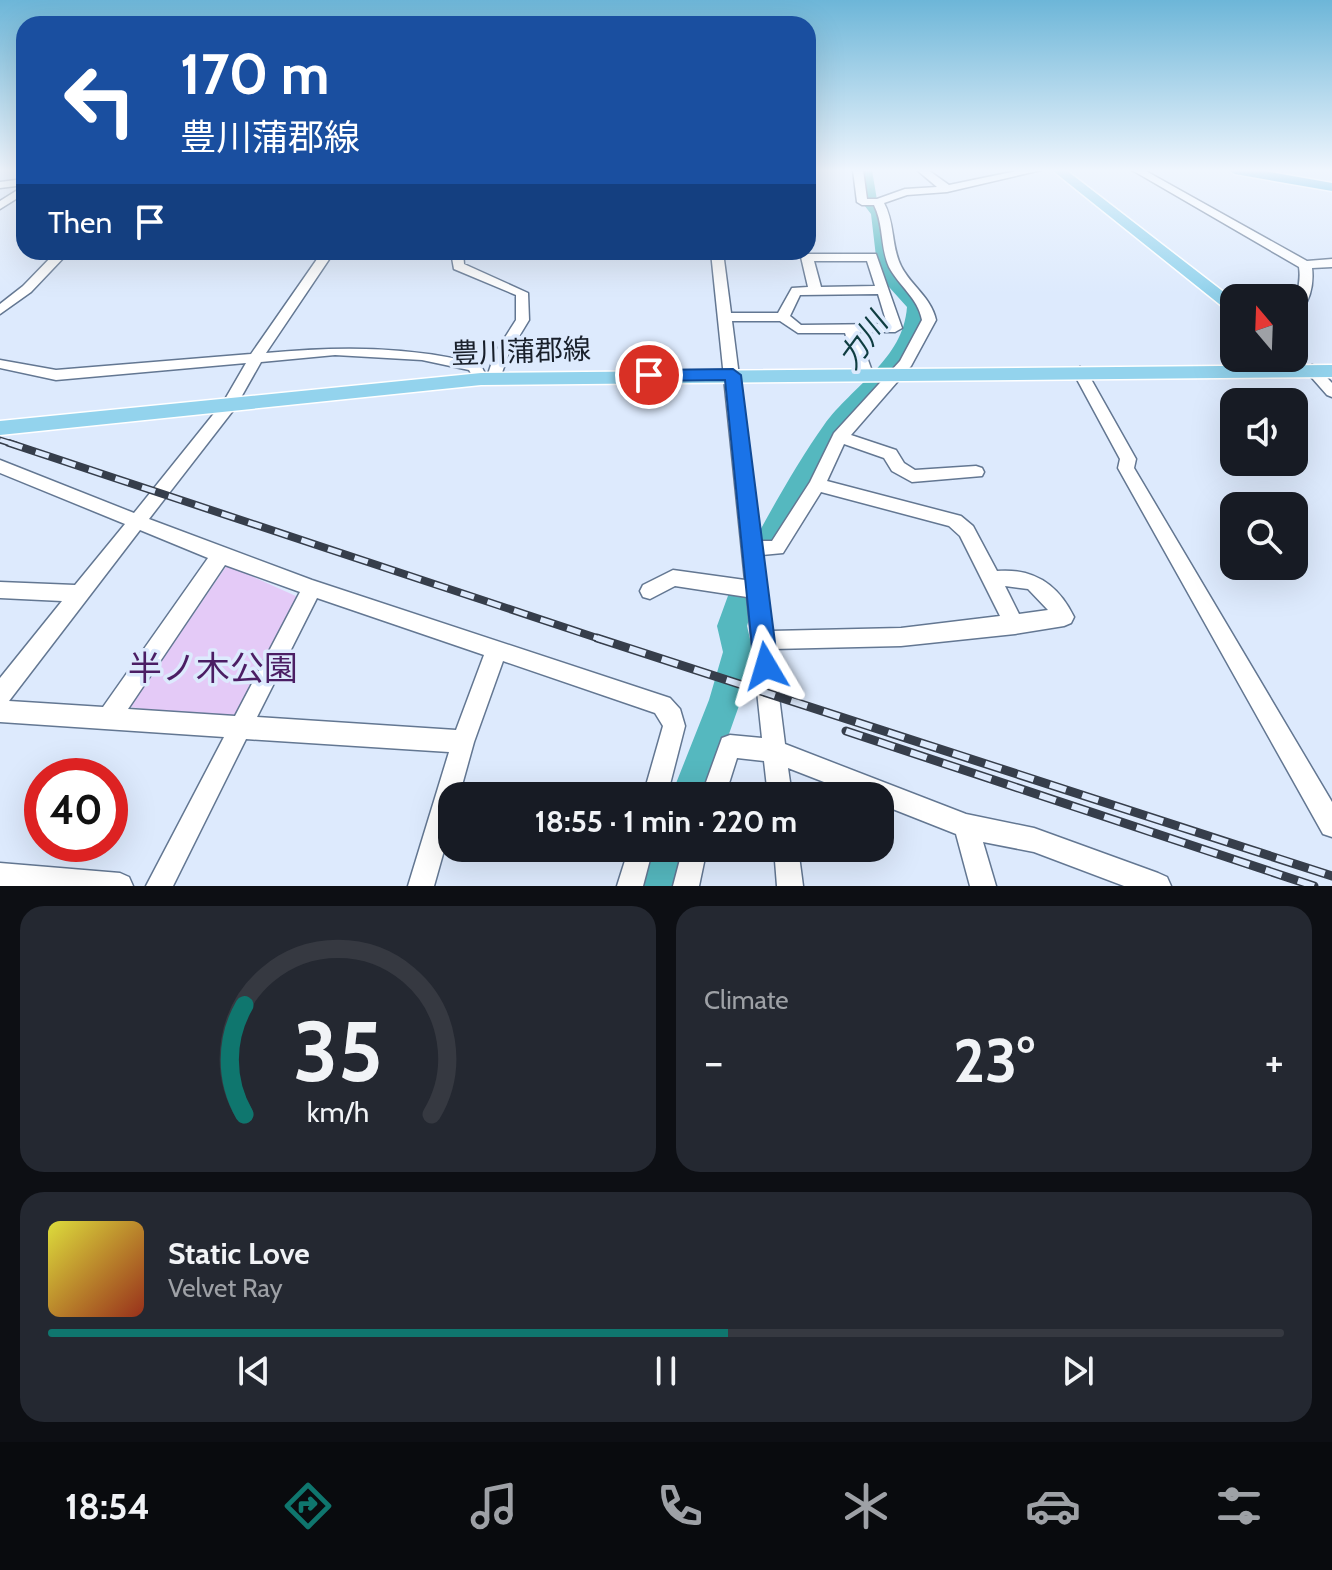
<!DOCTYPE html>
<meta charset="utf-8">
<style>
:root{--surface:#171b24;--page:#242831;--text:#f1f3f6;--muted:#9ea1a6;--line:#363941;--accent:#0f766e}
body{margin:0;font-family:Cabin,"Noto Sans JP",sans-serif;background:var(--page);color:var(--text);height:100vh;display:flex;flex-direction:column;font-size:30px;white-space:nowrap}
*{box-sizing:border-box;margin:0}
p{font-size:26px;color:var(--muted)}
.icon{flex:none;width:44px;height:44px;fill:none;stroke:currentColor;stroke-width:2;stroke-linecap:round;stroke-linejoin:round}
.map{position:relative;height:886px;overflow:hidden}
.sheet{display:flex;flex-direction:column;gap:20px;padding:20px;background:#0d0f14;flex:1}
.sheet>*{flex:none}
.banner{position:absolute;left:16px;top:16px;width:800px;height:244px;border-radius:24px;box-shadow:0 8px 32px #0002;background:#1a4fa0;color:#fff;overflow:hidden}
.needle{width:52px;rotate:341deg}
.buttons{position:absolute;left:1220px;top:284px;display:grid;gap:16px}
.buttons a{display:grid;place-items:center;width:88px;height:88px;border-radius:16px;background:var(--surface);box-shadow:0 8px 32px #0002;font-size:40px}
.speed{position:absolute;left:24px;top:758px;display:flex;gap:16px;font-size:40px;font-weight:700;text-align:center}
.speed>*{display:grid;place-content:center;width:104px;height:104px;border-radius:50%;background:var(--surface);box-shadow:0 8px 32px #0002;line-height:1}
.speed .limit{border:12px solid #d22;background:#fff;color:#111}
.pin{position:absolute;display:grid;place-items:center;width:68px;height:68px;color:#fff;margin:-34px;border:4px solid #fff;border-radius:50%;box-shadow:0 2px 8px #0007}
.me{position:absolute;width:88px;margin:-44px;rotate:353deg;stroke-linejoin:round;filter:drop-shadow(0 0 6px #0008)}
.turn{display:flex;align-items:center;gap:28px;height:168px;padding:0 32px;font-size:36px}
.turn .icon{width:104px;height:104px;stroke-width:2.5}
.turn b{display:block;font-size:56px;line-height:68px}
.then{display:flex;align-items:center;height:76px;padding:0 32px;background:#0003;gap:16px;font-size:30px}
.big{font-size:60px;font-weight:800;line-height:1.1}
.sheet .tile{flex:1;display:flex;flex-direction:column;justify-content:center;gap:12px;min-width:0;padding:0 28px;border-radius:24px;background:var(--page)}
.sheet .dial{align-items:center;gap:0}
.dial svg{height:208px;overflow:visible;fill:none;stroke:var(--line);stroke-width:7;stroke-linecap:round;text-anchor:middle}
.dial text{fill:var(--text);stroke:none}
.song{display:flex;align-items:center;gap:24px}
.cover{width:96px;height:96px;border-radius:12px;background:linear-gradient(135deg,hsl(60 70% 55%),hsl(10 70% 35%))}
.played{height:8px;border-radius:4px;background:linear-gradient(90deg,var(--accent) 55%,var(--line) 55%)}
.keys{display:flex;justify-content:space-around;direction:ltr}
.heat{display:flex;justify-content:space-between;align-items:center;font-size:44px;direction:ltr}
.sheet .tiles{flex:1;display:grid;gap:20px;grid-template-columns:1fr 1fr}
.tile:last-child{grid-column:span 2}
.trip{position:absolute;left:438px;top:782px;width:456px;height:80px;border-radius:24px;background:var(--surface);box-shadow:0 8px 32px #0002;font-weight:800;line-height:80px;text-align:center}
.dock{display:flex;height:128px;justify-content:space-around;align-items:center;background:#090b0e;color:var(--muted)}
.dock .icon{width:56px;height:56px}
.dock .active{color:var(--accent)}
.dock b{font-size:36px;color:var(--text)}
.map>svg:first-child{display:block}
.green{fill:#e4caf7}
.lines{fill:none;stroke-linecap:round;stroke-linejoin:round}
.river{fill:#55b8bf;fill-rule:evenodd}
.minor-casing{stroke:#637792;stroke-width:3}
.major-casing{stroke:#fff;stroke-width:3}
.highway-casing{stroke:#fff;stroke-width:3}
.minor{fill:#fff;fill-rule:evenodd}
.major{fill:#93d3ed;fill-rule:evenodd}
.highway{fill:#4bb5e1;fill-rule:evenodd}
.rail-far2-casing{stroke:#363e4b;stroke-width:7}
.rail-far1-casing{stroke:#363e4b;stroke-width:8}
.rail-casing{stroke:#363e4b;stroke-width:9}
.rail-far2{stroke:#ddeafd;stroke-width:4;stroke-dasharray:11;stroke-linecap:butt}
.rail-far1{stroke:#ddeafd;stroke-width:5;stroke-dasharray:14;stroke-linecap:butt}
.rail{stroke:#ddeafd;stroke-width:6;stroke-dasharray:17;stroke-linecap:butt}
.route{fill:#1a73e8;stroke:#114b97;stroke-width:2}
.labels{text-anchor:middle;stroke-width:7;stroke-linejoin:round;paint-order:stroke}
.street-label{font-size:28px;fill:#181f2a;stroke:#ddeafd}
.water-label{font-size:30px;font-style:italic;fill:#0f3d41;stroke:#ddeafd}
.near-park-label{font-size:34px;fill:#4b1e64;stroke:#ddeafd}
</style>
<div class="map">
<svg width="1332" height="886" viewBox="0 0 1332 886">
<rect width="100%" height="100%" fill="#ddeafd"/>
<path class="green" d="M227,565L298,597L239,722L130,707Z"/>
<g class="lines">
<path class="river" d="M858,170H872L877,200L887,214L895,265L904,280L927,306C925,363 870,393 841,436C818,470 802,509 781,544L771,547L761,544L757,536C776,501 801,457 824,425C853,385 903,360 907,307L889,287L877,265L871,214L861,201Z
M739,589L749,593L754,602L747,626L753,652L741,700L707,796H671L709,700L723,652L717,626L729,593Z
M651,848H689L677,886H639Z"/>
<g class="minor-casing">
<path id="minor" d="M853,170H863L867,199H877L905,189L937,187L917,170H928L949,185L1021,170H1041L947,192L907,195L884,203C895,223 891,246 901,266C911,286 931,297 936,320L911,366L851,435L896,450L904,463L915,470L976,466L982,468L984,472L982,476L912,482L892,471L884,458L844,444L827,481L961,516L973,526L997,571C1033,568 1058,584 1074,617L1071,623L1064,626L1015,634L901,646L773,649L785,744L966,814L1034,828L1158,873L1167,877L1171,886H1124L1034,852L983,842L996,886H970L956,834L880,804V796H860L788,768L792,796H768L764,761L737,758L725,796H701L722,738L730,735L762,738L747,597L675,586L650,599L643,597L640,591L643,585L673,570L745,580L711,252H723L731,313H778L792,288L808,287L801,257L803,254H876L902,328L895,332H858L873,374L866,379L859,374L845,333H798L780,321H732L760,541H772L810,482L834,433L900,361L922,320C918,298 899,286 889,267C880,247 884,225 874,205H862L857,202ZM814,261H867L875,286L821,287ZM878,294L887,324L801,325L790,316L800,295ZM821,492L949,526L960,536L1000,616L901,628L771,631L761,555L783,553ZM1005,586L1028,589L1048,610L1019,614Z
M1132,170H1144L1307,261L1332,259V267L1312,268C1314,284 1310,307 1294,315C1294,297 1302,285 1299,267Z
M24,179V185L0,188V182Z
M24,186V194L0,209V201Z
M56,252H69L31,292L0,314V304L23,286Z
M322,252H334L266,353C340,346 408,346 480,364L487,377L495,353L516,320V295L454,269L451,252H463L464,264L528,293L529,320L509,353L499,381L494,383L488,380L481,384L476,382L469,370L422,360L335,355L261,362L235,408L149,519L312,580L670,698L680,709L685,726L667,796H643L663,726L655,713L503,661L474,742L459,796H452V822L434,886H408L449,752L246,739L173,886H146L224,737L0,722V678L62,601L0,598V582L75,585L125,524L0,473V460L134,513L224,401L246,363L56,380L0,368V360L56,370L251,354ZM140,530L208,558L103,707L9,701ZM225,565L300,592L235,716L128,709ZM317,598L484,655L456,730L257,717Z
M1294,326L1299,327L1305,337L1299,348L1294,349Z
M1312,365L1317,367L1332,383V397L1327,395L1305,370Z
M1080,367L1087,372L1136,459L1134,468L1332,802V837L1323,834L1118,468L1120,459L1073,372Z
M629,848H653L643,886H617Z
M683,848H707L699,886H673Z
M774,848H798L803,886H777Z
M0,863L120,873L129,877L133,886H0Z"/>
</g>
<g class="major-casing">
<path id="major" d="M1052,170H1066L1234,300V313L1228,311Z
M1332,365V377L481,385L0,435V421L481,373Z"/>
</g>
<g class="highway-casing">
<path id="highway" d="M1228,170H1259L1332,183V191L1235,174Z"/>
</g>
<use href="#minor" class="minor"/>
<use href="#major" class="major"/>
<use href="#highway" class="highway"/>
<g class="rail-far2-casing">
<path id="rail-far2" d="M0,440L16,445"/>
</g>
<g class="rail-far1-casing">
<path id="rail-far1" d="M9,443L603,640"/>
</g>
<g class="rail-casing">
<path id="rail" d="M597,638L1332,876
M846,731L1314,886"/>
</g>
<use href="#rail-far2" class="rail-far2"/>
<use href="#rail-far1" class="rail-far1"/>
<use href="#rail" class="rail"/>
</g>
<linearGradient id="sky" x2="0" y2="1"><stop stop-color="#6db6d8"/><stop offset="0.58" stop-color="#f0f6fe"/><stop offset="1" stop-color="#f0f6fe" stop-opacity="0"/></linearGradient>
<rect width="1332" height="294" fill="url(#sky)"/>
<path class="route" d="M733,369L741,375L778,666L774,674L766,677L758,674L754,666L725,380L649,381L641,375L649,370Z"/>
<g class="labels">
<g class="street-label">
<text transform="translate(521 351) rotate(-2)" y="10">豊川蒲郡線</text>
</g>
<g class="water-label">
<text transform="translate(863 341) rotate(-54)" y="10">力川</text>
</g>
<g class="near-park-label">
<text x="213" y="680">半ノ木公園</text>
</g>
</g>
</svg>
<div class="buttons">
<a><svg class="needle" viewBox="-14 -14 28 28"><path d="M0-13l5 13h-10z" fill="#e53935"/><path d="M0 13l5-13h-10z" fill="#9ea1a6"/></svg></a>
<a><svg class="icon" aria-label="sound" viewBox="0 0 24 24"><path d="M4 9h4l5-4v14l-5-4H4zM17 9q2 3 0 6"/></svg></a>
<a><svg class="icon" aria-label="search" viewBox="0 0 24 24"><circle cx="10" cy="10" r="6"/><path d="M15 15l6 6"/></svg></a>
</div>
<div class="speed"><div class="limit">40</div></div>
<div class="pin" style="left:649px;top:375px;background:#d93025"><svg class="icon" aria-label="arrive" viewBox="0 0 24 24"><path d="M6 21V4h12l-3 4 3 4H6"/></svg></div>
<svg class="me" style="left:766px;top:666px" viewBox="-20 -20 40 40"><path d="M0-17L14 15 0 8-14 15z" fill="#1a73e8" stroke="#fff" stroke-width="4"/></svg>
<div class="trip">18:55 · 1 min · 220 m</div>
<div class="banner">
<div class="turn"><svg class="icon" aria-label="left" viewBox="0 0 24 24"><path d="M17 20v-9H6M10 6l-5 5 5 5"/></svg><div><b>170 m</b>豊川蒲郡線</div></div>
<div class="then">Then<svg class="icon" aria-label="arrive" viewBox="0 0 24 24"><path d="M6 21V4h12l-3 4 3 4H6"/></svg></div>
</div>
</div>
<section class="sheet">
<div class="tiles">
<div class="tile dial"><svg viewBox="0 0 100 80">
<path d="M14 69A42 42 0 1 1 86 69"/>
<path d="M14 69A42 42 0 0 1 14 27" stroke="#0f766e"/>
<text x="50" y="56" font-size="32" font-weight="700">35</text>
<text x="50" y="72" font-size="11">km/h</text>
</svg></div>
<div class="tile"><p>Climate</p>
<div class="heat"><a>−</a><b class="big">23°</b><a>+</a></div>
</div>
<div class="tile">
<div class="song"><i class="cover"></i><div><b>Static Love</b><p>Velvet Ray</p></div></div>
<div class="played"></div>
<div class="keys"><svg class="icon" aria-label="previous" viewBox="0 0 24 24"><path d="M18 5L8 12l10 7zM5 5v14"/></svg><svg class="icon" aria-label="pause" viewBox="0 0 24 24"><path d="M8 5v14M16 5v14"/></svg><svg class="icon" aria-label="next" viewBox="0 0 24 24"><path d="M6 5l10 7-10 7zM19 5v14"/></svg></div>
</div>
</div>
</section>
<nav class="dock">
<b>18:54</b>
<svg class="icon active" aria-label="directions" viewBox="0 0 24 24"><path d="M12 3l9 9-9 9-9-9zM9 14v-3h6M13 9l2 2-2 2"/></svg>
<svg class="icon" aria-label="music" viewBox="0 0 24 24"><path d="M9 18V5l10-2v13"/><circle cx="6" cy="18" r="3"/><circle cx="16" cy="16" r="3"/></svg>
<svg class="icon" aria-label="phone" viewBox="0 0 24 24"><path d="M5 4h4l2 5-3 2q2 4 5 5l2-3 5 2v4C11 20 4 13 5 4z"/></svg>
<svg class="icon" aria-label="climate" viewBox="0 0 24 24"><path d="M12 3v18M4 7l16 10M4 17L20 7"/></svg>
<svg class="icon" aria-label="car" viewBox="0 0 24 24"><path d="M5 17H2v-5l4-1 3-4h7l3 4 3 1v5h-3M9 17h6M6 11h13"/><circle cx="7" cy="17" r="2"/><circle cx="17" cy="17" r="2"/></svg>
<svg class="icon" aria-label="filters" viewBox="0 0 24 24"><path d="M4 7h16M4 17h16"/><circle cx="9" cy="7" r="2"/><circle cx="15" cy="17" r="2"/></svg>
</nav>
